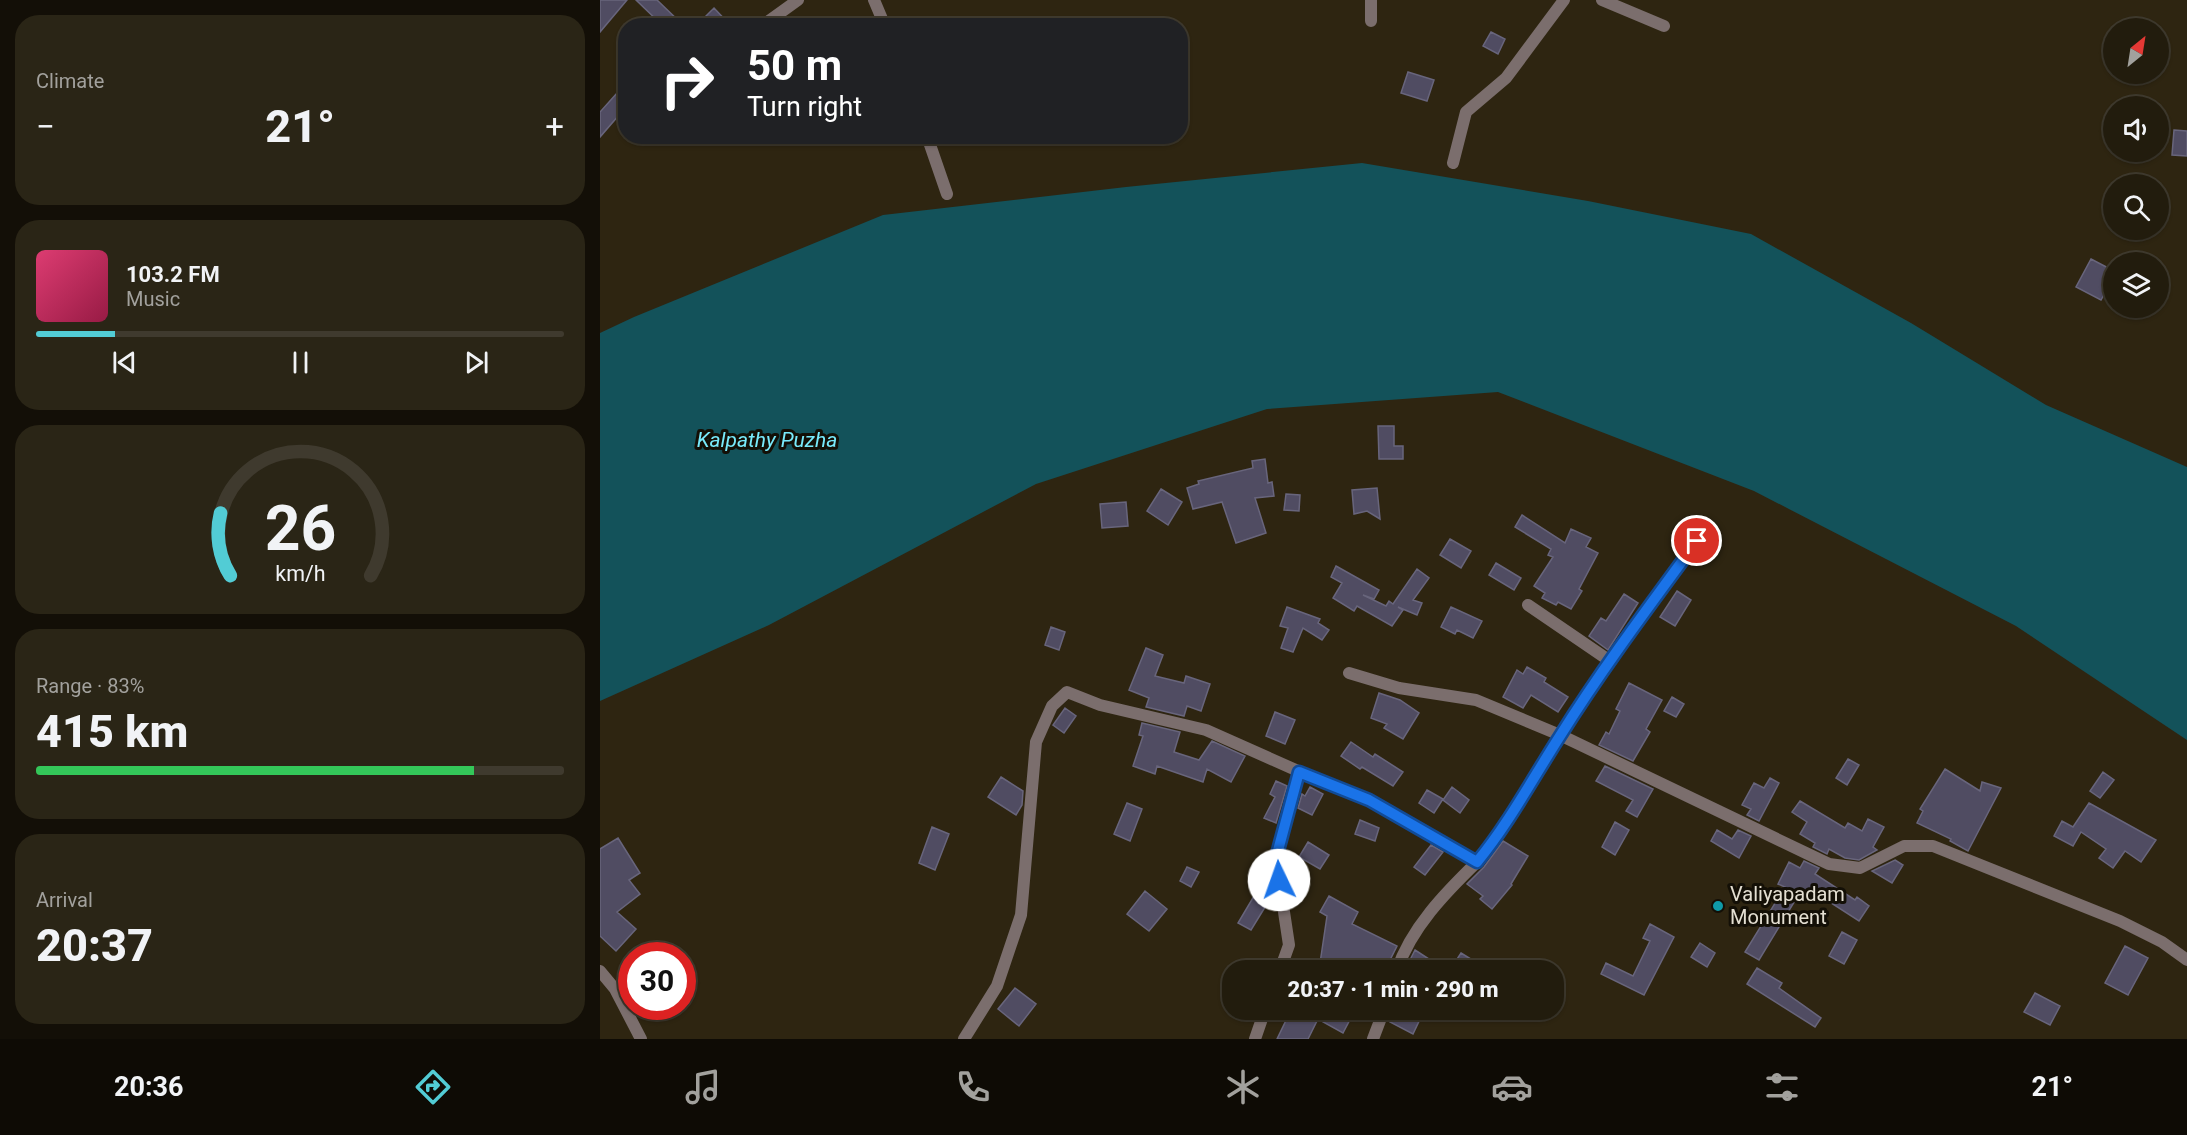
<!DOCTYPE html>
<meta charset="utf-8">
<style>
:root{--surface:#221c0d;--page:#2a2516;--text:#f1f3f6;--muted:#a2a19d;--line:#3f3a2e;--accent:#52ccd5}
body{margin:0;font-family:Roboto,sans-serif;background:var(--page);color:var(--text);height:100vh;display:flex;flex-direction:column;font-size:22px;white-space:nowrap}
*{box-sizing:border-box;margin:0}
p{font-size:20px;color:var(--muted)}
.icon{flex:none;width:33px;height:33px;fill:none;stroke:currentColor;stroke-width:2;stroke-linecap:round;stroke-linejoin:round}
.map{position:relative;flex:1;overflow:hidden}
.side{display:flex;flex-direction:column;gap:15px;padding:15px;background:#130f07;width:600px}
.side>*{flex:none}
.hud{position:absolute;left:18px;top:18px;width:570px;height:126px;border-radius:24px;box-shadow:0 2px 4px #0004,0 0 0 2px var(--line);background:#202124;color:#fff;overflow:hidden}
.needle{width:39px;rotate:30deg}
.buttons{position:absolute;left:1503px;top:18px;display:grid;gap:12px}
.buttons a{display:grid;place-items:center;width:66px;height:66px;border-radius:50%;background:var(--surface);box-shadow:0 2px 4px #0004,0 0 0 2px var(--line);font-size:30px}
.speed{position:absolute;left:18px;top:942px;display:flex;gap:12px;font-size:30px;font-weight:700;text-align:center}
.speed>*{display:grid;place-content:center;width:78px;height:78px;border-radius:50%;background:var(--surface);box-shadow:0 2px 4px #0004,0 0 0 2px var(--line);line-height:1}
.speed .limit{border:9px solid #d22;background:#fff;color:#111}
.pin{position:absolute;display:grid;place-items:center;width:51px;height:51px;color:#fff;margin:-26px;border:3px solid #fff;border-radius:50%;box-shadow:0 2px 6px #0007}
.me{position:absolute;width:66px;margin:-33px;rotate:357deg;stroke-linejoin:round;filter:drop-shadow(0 0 4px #0008)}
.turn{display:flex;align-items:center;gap:21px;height:126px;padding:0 30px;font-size:27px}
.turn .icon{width:78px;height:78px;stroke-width:2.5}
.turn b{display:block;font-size:42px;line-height:51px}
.big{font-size:45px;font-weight:800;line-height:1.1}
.side .widget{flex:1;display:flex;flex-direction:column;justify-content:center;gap:9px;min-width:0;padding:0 21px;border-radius:24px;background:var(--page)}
.side .dial{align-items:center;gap:0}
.dial svg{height:156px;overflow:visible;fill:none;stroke:var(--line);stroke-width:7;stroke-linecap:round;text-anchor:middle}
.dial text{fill:var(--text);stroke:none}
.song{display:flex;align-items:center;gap:18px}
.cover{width:72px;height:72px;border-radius:9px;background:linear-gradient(135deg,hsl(340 70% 55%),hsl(340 70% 35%))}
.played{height:6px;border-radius:3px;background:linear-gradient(90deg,var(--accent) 15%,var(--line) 15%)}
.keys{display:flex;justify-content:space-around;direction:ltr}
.heat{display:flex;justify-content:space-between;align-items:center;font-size:33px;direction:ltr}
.charge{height:9px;border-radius:4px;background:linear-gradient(90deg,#34c759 83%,var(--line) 0)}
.trip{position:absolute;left:622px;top:960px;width:342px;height:60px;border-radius:24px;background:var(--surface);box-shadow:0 2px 4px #0004,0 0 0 2px var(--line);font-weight:800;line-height:60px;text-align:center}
.tab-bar{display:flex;height:96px;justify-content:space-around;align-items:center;background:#0e0b05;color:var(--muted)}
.tab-bar .icon{width:42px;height:42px}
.tab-bar .on{color:var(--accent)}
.tab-bar b{font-size:27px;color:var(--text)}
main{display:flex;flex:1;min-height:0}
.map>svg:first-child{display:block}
.water{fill:#13525a}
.building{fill:#504c62;stroke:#68657c;stroke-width:1.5}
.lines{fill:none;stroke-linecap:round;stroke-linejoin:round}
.minor{stroke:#7b6e6d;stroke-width:12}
.route-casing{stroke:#114b97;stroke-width:15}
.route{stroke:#1a73e8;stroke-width:10}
.culture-dot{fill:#0f9aa8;stroke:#130f06;stroke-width:2}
.labels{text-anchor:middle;stroke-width:6;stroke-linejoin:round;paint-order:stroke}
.poi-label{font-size:20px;fill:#e4dfd2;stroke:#130f06;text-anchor:start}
.water-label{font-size:21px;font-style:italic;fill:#78eafb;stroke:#130f06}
</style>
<main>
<section class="side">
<div class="widget"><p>Climate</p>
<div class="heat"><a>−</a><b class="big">21°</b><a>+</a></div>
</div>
<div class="widget">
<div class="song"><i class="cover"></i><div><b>103.2 FM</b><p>Music</p></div></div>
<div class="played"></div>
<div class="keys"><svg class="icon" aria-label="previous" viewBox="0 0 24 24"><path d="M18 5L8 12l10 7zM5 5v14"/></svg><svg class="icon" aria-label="pause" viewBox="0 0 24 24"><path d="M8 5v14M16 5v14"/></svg><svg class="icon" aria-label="next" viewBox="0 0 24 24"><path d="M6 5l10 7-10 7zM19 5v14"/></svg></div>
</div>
<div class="widget dial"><svg viewBox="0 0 100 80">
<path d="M14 69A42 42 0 1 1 86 69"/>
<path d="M14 69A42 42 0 0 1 9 37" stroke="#52ccd5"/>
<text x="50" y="56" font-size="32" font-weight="700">26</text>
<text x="50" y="72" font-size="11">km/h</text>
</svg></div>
<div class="widget"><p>Range · 83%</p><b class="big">415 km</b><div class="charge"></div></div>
<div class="widget"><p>Arrival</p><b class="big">20:37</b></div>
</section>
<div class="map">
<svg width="1587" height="1039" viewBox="0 0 1587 1039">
<rect width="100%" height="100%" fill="#2e2511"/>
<path class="water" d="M762,163L988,201L1151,234L1311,323L1446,405L1587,467V740L1416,626L1154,491L898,392L667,409L436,484L169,625L0,701V333L34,317L283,215L526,187Z"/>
<path class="building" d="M0,0H27L0,32Z
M36,0H57L84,26H63Z
M114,8L131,26H96Z
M891,32L905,39L898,54L883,46Z
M808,72L834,80L827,101L801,93Z
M26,83V107L0,137V112Z
M1574,130L1587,131V156L1572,155Z
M1491,259L1514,271V277L1501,300L1476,287Z
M778,426H794V446H803V459H779Z
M665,459L668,483L672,482L674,496L655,498L666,533L636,543L622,502L593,509L587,488L599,484L598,481L653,468L652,461Z
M777,488L780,519L767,511L754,514L752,490Z
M561,489L582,502L568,525L547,511Z
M686,494L700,495L699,511L684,510Z
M526,502L528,526L502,528L500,504Z
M922,515L965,543L971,529L991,538L986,547L998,553L979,589L982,591L971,609L958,602L956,605L942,598L945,593L934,586L953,557L948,555L951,549L915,527Z
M850,539L871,551L861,568L840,555Z
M896,563L921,578L914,590L889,575Z
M736,566L779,590L774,599L763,595L786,606L789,601L793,604L817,569L829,578L813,600L822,603L817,615L798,607L803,610L792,626L757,606L754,611L733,598L742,583L731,577Z
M1077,591L1091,600L1075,626L1060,617Z
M1024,594L1038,603L1008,650L989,636L1001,618L1006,621Z
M687,607L720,619L718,623L729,630L722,640L703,628L693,652L681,648L688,628L680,626Z
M851,607L882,621L873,638L857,630L855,634L841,627Z
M451,627L465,632L459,650L445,645Z
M546,648L563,655L555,676L584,683L586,676L610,684L601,711L587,706L584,716L546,707L549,698L529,690Z
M927,667L946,678L944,682L968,697L958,712L931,695L923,708L903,697L917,670L923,674Z
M1029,683L1062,700L1046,729L1050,732L1033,761L999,745L1006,732L1009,734L1020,711L1016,709Z
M779,693L800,700L819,713L803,739L784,728L787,724L771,718Z
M1072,697L1084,704L1076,717L1064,711Z
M465,708L476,716L464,733L453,725Z
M675,712L695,720L685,744L666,736Z
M542,723L580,732L574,752L599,760L612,741L645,756L631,782L607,769L603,782L557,766L555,774L533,766L543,736L539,735Z
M751,742L773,757L775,754L803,772L793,786L762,767L760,769L741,756Z
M1248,759L1259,765L1247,785L1236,778Z
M1005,766L1053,789L1037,817L1026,811L1033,800L996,781Z
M1345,769L1380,791L1382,782L1401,788L1368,851L1350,841L1351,839L1317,823L1323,811L1320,809Z
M1503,772L1514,780L1500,798L1490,791Z
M401,777L423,791L422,805L416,815L388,797Z
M1170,778L1179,783L1159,821L1147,815L1151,809L1142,805L1154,783L1164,788Z
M676,781L687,786L676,823L664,818L675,797L670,794Z
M710,787L723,794L712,815L698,808L702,794L705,796Z
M852,787L869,800L860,813L843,800Z
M827,790L843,799L834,813L819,803Z
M1200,801L1245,828L1248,823L1262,831L1268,819L1284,827L1273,847L1277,850L1259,860L1245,858L1229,849L1227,854L1213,847L1215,843L1200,834L1207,822L1192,812Z
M527,803L542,809L530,841L514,834Z
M1489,803L1556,840L1541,862L1525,851L1513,868L1499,858L1506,849L1481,832L1473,846L1454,836L1462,821L1473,827Z
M760,820L779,828L775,841L755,834Z
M1015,822L1029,830L1015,855L1002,847Z
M332,827L349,834L335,870L319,863Z
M1117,830L1132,839L1138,830L1151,836L1139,858L1111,841Z
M18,838L40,873L29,880L40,894L17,912L36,929L16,951L0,936V849Z
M903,841L928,856L911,884L912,885L892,909L880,899L883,896L867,884L884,867Z
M708,842L729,855L720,869L699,857Z
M831,845L843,852L825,875L814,867Z
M1295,860L1303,865L1292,883L1272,871Z
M1204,861L1219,868L1215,874L1255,900L1257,897L1269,906L1259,921L1219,895L1214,903L1199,894L1159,960L1145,952L1185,887L1178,884L1189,862L1200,868Z
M587,867L599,872L591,887L580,881Z
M545,891L567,909L549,931L527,914Z
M654,896L667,904L651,930L638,923Z
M729,896L758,912L752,924L797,946L785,970H719L727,916L720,912Z
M1050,924L1074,937L1044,995L1001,974L1006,963L1033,976L1050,941L1043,938Z
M1242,932L1257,940L1244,964L1229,956Z
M1100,943L1115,953L1107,967L1091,957Z
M1525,946L1548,958L1528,995L1505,983Z
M815,950L832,961L826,970H818L808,964Z
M861,953L874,961L867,970H850Z
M1157,968L1182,983L1179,988L1221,1018L1215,1027L1147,984Z
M415,988L436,1004L419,1026L398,1009Z
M1435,993L1460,1006L1450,1025L1424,1012Z
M691,1010H755L743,1033L718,1019L708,1039H677Z
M796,1010H812L822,1015L813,1034L790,1022Z"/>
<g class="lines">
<path class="minor" d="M274,0L285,26
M1002,0L1064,26
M771,21V0
M162,26L198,0
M327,136L347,194
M853,163L866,112L906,78L964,0
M928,605L1010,661
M749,673L799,688L876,700L960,735L1229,864L1260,868L1304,846H1333L1520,921L1562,942L1587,960
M877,862C910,822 934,775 962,732C1005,667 1051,604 1097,541
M680,970L689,945L676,859L699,772
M0,971L15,989L41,1039
M364,1039L397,986L421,915L436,742L452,706L467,692L500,705L606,730L725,783L769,800L877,862C845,893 811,928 797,970
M655,1039L665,1010
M773,1039L784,1010"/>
</g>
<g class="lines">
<g class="route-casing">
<path id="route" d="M679,880L676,858L699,772L769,800L877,862C909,823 933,778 960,736C1002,669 1050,605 1097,541"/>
</g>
<use href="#route" class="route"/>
</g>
<circle class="culture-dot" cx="1118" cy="906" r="6"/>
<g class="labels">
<g class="poi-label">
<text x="1130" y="901">Valiyapadam<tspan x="1130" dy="23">Monument</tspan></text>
</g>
<g class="water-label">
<text x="167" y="447">Kalpathy Puzha</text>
</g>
</g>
</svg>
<div class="buttons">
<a><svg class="needle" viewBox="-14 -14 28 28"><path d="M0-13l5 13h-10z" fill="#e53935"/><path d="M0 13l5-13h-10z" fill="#a2a19d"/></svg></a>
<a><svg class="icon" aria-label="sound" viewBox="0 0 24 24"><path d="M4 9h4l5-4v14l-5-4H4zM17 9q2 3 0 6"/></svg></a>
<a><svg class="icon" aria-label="search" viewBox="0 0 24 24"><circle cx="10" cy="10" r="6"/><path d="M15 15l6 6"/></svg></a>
<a><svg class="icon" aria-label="layers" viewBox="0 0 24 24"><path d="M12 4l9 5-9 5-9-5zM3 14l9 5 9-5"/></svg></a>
</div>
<div class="speed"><div class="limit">30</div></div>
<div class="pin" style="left:1097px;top:541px;background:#d93025"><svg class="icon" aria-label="arrive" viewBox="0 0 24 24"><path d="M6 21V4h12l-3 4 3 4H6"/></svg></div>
<svg class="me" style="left:679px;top:880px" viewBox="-20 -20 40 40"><circle r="19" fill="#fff"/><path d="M0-13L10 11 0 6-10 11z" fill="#1a73e8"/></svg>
<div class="trip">20:37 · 1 min · 290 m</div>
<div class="hud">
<div class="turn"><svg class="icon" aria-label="right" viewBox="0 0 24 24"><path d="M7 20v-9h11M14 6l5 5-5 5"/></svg><div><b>50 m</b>Turn right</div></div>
</div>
</div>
</main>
<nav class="tab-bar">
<b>20:36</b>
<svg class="icon on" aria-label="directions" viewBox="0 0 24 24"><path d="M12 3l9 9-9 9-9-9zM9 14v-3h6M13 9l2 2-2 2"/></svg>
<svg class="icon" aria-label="music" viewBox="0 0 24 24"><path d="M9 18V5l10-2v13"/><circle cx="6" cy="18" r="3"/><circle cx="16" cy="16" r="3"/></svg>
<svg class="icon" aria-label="phone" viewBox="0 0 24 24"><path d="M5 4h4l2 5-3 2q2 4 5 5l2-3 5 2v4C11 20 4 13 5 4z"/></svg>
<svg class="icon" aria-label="climate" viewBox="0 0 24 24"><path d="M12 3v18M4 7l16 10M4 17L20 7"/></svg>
<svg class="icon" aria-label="car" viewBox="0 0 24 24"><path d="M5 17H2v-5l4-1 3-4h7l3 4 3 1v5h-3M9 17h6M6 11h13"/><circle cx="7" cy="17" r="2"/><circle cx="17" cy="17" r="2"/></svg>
<svg class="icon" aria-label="filters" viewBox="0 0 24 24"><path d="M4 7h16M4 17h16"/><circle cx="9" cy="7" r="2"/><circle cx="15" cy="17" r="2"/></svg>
<b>21°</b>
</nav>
